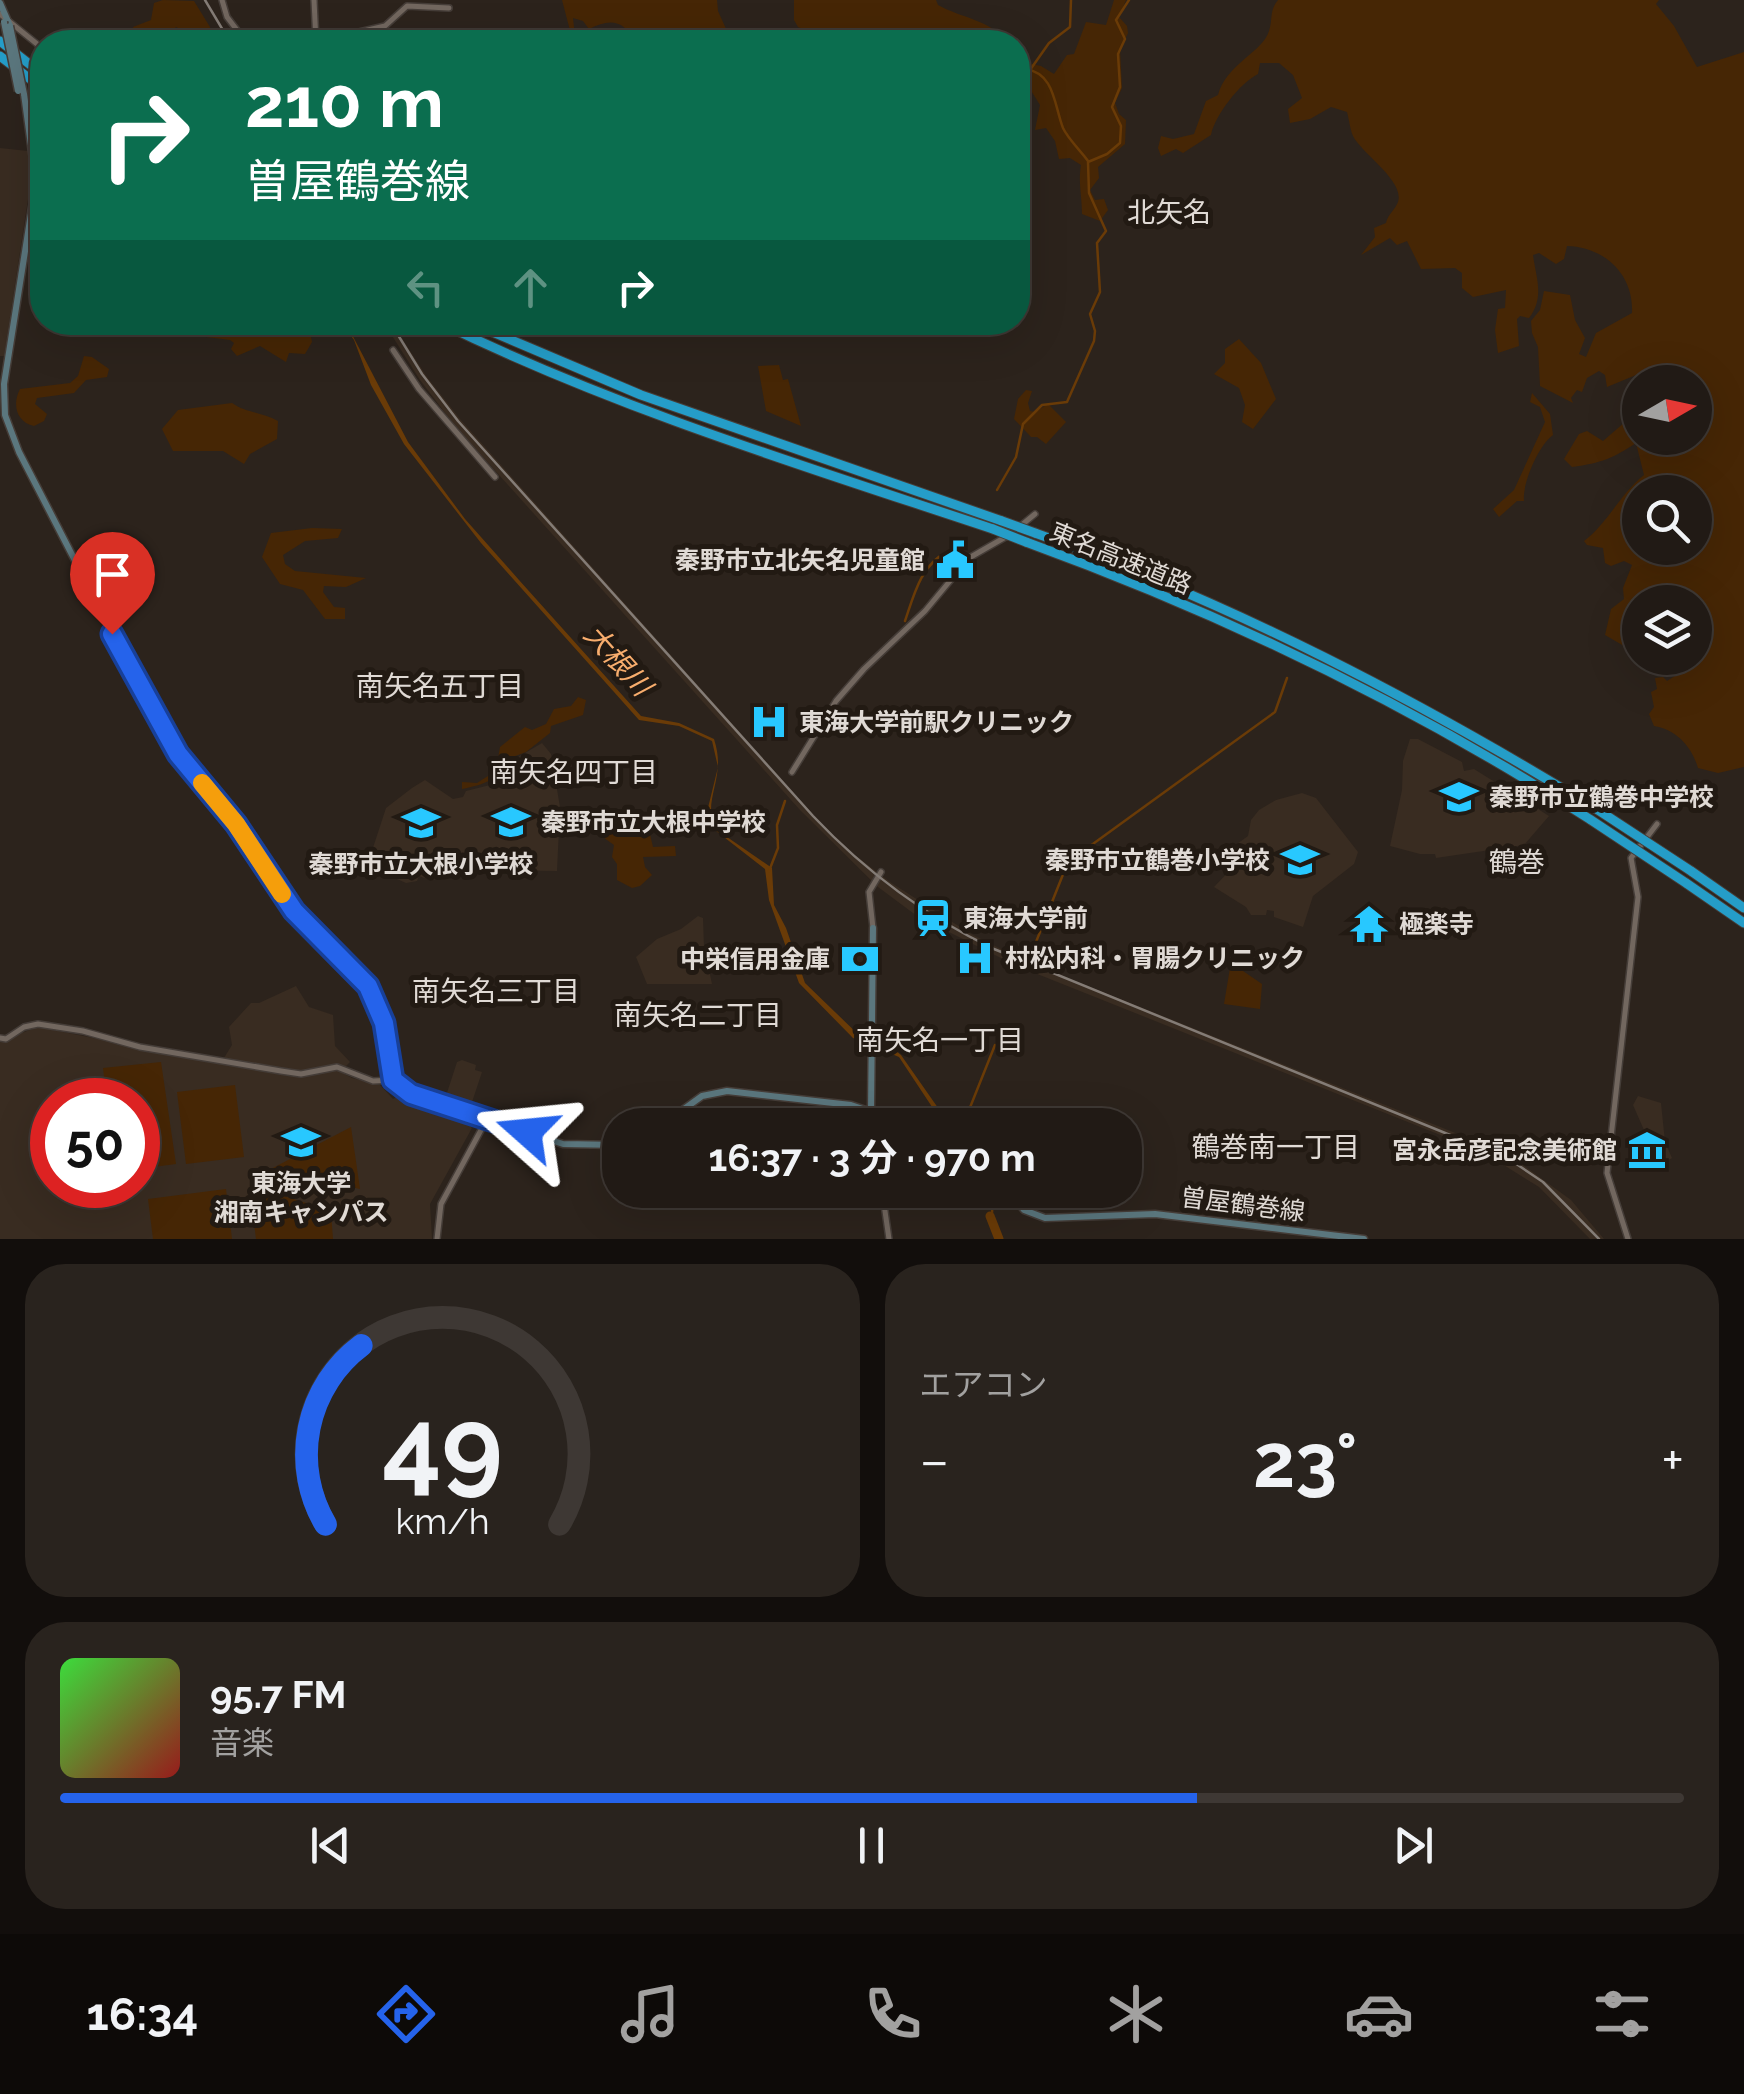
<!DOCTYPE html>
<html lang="ja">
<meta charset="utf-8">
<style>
:root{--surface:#211a15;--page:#29231e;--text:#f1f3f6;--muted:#a2a1a0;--line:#3e3834;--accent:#2563eb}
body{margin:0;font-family:Raleway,"Noto Sans JP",sans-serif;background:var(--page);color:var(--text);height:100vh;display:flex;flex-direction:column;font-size:38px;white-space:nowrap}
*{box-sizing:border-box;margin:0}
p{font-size:32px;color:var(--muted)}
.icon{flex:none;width:55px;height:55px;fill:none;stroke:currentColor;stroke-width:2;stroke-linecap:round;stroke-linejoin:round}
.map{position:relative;height:1239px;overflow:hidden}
.side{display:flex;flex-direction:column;gap:25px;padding:25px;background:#120e0c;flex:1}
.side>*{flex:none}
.guide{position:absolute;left:30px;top:30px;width:1000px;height:305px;border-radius:40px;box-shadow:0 10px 40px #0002,0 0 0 2px var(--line);background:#0b6e4f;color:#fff;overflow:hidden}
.needle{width:65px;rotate:81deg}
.buttons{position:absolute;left:1622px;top:365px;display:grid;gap:20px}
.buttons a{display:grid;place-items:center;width:90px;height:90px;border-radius:50%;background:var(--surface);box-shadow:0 10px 40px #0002,0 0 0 2px var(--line);font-size:50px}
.speed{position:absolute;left:30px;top:1078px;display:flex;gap:20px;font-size:50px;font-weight:700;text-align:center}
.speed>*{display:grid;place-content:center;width:130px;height:130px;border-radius:50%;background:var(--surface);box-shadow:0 10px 40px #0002,0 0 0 2px var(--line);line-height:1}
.speed .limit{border:15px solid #d22;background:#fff;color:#111}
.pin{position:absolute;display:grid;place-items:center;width:85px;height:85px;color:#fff;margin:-102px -42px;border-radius:50% 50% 50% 0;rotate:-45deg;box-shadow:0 0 10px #0007}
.pin .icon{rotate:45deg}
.me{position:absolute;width:110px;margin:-55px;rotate:288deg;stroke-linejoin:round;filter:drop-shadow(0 0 8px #0008)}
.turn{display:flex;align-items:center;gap:35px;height:210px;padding:0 50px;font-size:45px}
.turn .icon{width:130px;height:130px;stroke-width:2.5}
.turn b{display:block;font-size:70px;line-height:85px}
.lanes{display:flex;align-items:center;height:95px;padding:0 50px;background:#0003;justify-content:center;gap:50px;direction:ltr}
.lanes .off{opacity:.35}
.big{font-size:75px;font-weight:700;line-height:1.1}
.side .card{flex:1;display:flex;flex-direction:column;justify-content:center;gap:15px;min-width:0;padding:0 35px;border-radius:40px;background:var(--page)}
.side .dial{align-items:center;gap:0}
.dial svg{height:260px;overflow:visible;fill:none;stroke:var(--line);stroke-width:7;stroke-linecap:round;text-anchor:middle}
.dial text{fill:var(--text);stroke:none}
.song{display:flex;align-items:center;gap:30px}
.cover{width:120px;height:120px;border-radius:15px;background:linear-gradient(135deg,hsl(120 70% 55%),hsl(0 70% 35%))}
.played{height:10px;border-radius:5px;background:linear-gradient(90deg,var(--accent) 70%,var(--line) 70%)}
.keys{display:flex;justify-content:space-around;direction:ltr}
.heat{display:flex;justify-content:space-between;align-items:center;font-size:55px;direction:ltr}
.side .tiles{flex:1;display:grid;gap:25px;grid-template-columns:1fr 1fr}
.card:last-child{grid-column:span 2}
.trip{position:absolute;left:602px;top:1108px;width:540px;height:100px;border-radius:40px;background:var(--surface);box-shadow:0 10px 40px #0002,0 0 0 2px var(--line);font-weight:700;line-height:100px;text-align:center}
.tabs{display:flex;height:160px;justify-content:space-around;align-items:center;background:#0d0a08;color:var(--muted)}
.tabs .icon{width:70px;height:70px}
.tabs .selected{color:var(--accent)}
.tabs b{font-size:45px;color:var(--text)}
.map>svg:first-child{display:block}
.built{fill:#392c21;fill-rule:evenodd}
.green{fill:#462605;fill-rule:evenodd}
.water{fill:#6a3b07}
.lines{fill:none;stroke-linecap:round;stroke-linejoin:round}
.stream{stroke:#6a3b07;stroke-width:2.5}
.river{stroke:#6a3b07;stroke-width:9}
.tertiary-casing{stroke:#453d38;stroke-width:8}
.secondary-casing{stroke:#453d38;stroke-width:9}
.motorway-casing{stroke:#453d38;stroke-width:11}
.tertiary{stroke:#72675f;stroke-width:5}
.secondary{stroke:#5b777e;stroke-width:6}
.motorway{stroke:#259dc8;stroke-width:9}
.rail{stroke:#847c76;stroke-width:2.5}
.secondary-bridge-casing{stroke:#453d38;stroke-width:9;stroke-linecap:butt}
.motorway-bridge-casing{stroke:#453d38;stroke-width:11;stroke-linecap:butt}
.secondary-bridge{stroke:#5b777e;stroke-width:6}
.motorway-bridge{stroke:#259dc8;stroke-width:9}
.route-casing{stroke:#184099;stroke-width:25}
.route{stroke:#2563eb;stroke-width:18}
.slow{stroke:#f59e0b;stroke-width:18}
.labels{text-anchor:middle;stroke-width:10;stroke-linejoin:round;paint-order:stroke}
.street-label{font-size:25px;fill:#e0dad5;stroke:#221a13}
.poi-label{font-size:25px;font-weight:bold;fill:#e0dad5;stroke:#221a13;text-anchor:start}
.neighbourhood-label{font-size:28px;fill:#e0dad5;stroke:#221a13}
.water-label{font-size:28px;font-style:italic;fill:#f8ad6d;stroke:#221a13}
</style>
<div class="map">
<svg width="1744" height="1239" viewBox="0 0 1744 1239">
<rect width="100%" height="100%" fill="#2c231c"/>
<path class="built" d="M0,148L28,151L31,180L4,356H0Z
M384,323H392L427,377L460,419L820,822L851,852L890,882L971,934L1025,961L1508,1154L1571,1200L1604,1239H1590L1539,1187L1483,1152L1015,965L917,916L878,887L800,810L455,426L420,380Z
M1410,739H1418L1462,762L1464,771L1474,769L1549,816L1524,845L1436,858L1435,854H1420L1390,846L1402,790L1403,761Z
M542,743L551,754L560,807L557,871L491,870L430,880L419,876L417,881L406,883L367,866L386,808L412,788L425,780L453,799L463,797L466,791L490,785L513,760Z
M1302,793L1316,798L1358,852L1354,864L1313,896L1303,927L1274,917V911L1267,910L1266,915H1251L1246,907L1214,887L1236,864L1237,844L1248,836L1251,820L1259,810L1276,800Z
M698,916L703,918L704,946L712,984H647L636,957L657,939L681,929Z
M296,986L309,1007L333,1015L335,1046L350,1062L345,1067L337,1064L300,1071L224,1058L232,1045L229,1027L251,1003H259Z
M38,1027L282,1075L301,1077L337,1070L352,1078L380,1085L393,1099L397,1097L405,1103L463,1119L472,1128L430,1204L432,1239H0V1041ZM52,1100H138V1185H52Z
M462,1060L476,1065L475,1070L482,1072L470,1108L445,1099L457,1062Z
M1638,1096L1661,1103L1665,1142L1672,1158L1653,1169L1651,1146L1633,1105Z"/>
<path class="green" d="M163,0L194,1L210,27L208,39L200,40L176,27L161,42H120L124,36L134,33L133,27L151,20L154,3Z
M562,0H717L718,11L727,31L710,42H634C625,20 610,18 589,29L583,21L573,18L575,36L572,38Z
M794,0H936L938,5C961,18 991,20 1007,42H831L798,27L794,20Z
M1114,0H1126L1119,17L1127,26L1128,33L1120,50L1122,88L1115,103L1119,114L1126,120L1125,144L1098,167L1099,178L1090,190L1095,200L1104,199L1108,210L1100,221L1082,214C1082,196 1078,183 1081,165L1070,158L1059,159L1055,141L1046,128L1035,130L1040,105L1030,89L1018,80V61L1041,66L1054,74L1067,55L1074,54L1086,22L1106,25Z
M1278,0H1659L1656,4L1674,26L1697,67L1744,52V767L1718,773L1698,768C1692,747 1676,729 1654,726L1649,714L1654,707L1651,692L1657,689L1655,678L1663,677L1667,681L1681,672L1683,658H1695V602H1640V643L1624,646L1605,635L1611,609L1624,599L1623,588L1632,565L1624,561L1611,566L1605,563L1603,548L1587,545L1584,541C1608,523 1620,494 1644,475L1636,443C1613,458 1602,463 1572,467L1564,459L1579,434L1587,431L1603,441L1625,422L1626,413L1640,400V438H1695V382H1657L1659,374L1648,370L1607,387L1605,375L1599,371L1587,378L1582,392L1577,390L1571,398L1573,403L1540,386L1538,347L1532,333L1531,321L1540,310L1544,291L1570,295L1575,320L1585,338L1579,354L1586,357L1596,333L1632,313C1634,274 1604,247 1567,246L1564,259L1556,264L1539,253L1533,255C1536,278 1545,297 1529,318L1520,316L1517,319L1519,346L1498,353L1495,330L1498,309L1505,308L1506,290L1473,297L1462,288V273L1455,268L1421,269L1407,241L1397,245L1390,238L1361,255L1375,237L1374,228L1386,223C1388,214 1395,210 1398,202C1405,181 1362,154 1353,136C1350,129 1349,119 1347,112L1331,107L1310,119L1290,123L1288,109L1302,98L1293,75L1279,63H1260L1258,74C1240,83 1215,115 1211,135L1183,153L1176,149L1161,156L1158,148L1161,136L1173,139L1194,134L1206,101L1218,95C1226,64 1263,52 1269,31C1273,19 1269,11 1278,0ZM1695,492V548H1640V492Z
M182,323H232L246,329L265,330L267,323H285L293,336L311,337L312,342L305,354L289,353L286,362L260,346L237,356L231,349L234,343L230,340L191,335Z
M1239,339L1261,363L1276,399L1253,429L1242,422L1245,405L1239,388L1214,374L1225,363V349Z
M84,356L92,357L109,369L107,377L86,380L74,393L37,398L35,404L47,414L44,421L34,426C16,422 12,404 20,389L70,383L78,376Z
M779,365L783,380L788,379L801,426L766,411L758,366Z
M1026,390L1032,391L1028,403L1030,411L1035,412L1048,404L1066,422L1046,444L1037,437H1031L1014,419L1018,399Z
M1532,393L1550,414L1553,435C1539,445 1522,483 1524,501H1517L1499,517L1493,509L1514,490L1545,422L1540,407L1530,402Z
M232,403C246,413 262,412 278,421L277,439L250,454L244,464L223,451H173L162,429L178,410Z
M312,528L342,529L338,538L305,541L283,555L285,564L295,571L366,578L346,587L324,586L323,592L334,607L345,608V619H325L303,590L280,584L262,557L271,533Z
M578,697L586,700L583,715L551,726L550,733L526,752L510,758C498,780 486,784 462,789V782L477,783L488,776L497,764L500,747L525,727L532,730L546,724L554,709L571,706Z
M598,806L614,810L631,826H648L653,847L675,846L676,856L643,857L645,867L652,875L640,886L632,888L617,880V864L612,857L614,845L600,835Z
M1230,968L1243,971L1262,984L1260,1009L1224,1004Z
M161,1062L176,1164L138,1169V1100H107L103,1068Z
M235,1085L244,1157L186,1164L177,1092Z
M351,1127L360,1189L269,1170Z
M226,1189L232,1239H153L148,1199Z
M250,1190L268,1191L325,1209L331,1213L333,1239H256Z"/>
<path class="water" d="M342,323H346L408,442L465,519L519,580L641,716L679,723L714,739C727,778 703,796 714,828L772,868L774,905L786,928L805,983L865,1041L890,1046L901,1055L950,1125H944L899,1057L853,1038L799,983L769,900L765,869L711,827L707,812L718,767L712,741L679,726L639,720L481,543L404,444L371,385L354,340Z"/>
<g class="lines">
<path class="stream" d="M1025,69C1055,73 1054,105 1063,128C1068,139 1081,151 1088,161
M1030,70L1049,43L1070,27L1071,0
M997,490L1016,457L1023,424L1042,405L1067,402L1094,341L1095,331L1090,314L1100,292L1097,243L1106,231L1089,193L1088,162L1107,154L1120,143L1121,126L1112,107L1120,87L1118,54L1125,39L1116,20L1129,0
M905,621C913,598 921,564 946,553C951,551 957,550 961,547
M769,871L778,848L777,825L785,801
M1028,962L1068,862L1275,712L1287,678
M1025,971L1026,969
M963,1125L995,1045
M992,1213L993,1190"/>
<path class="river" d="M990,1216L999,1239"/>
<g class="tertiary-casing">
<path id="tertiary" d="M222,0L227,17L240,34L307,42
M314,0L316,42
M0,14L42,48
M316,42L385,26L407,6L449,8
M515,322L523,326
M393,350L419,389L495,477
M1018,528L1035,514
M792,772L836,701L864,669L925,611L969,558L1009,535
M873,928L869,892L881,872
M0,1038L6,1039L24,1027L38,1024L83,1031L140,1047L281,1071L301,1074L337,1067L373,1081L393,1080
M882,1190L889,1239
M437,1239L441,1204L487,1119
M1628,1239L1607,1173L1638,897L1631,858L1657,824"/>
</g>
<g class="secondary-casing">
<path id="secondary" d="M0,3L10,26
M24,94L36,182L4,384L5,415L19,452L164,733L236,824L294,911L368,987L384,1023L391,1074L398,1085L411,1094L563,1144L620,1145
M871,1110L873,928
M662,1125L702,1096L727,1091L851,1105L910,1125
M1008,1190L1024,1210L1045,1218L1155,1214L1364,1239"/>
</g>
<g class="motorway-casing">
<path id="motorway" d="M0,41L42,74
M0,56L42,88
M439,322C617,409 807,467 993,529
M469,322L641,395L1002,521
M1035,533C1234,604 1418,700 1598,810
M1026,542C1224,614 1414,706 1591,820
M1691,871L1744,908
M1686,883L1744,923"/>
</g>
<use href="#tertiary" class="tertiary"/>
<use href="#secondary" class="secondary"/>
<use href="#motorway" class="motorway"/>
<path class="rail" d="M205,0L230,42
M390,322L422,374L458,421L813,816C866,872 925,916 994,949L1509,1159L1543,1182L1599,1239"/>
<g class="secondary-bridge-casing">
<path id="secondary-bridge" d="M4,22L18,91
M10,26L24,94"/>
</g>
<g class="motorway-bridge-casing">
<path id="motorway-bridge" d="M1002,521L1035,533
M993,529L1026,542
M1598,810L1691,871
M1591,820L1686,883"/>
</g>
<use href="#secondary-bridge" class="secondary-bridge"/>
<use href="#motorway-bridge" class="motorway-bridge"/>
</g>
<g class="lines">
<g class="route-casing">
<path id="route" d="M112,634L178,754L236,824L294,911L368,986L384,1023L393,1080L411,1094L527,1132"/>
</g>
<use href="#route" class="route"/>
<path class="slow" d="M202,783L236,824L282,894"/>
</g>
<defs>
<g id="civic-bare" transform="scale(3)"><path d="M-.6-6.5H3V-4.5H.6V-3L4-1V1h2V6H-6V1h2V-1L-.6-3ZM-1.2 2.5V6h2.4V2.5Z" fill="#28c8ff" stroke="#221a13" stroke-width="2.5" paint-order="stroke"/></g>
<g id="hospital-bare" transform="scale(3)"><path d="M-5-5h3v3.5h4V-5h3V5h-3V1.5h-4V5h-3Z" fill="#28c8ff" stroke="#221a13" stroke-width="2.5" paint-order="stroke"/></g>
<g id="school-bare" transform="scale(3)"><path d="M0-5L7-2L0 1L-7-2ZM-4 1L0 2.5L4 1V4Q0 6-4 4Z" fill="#28c8ff" stroke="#221a13" stroke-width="2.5" paint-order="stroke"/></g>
<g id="station-bare" transform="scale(3)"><path d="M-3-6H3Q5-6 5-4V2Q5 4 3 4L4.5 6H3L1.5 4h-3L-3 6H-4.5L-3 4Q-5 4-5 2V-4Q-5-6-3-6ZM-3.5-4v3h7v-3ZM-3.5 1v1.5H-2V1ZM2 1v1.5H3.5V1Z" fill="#28c8ff" stroke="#221a13" stroke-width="2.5" paint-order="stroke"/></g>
<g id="temple-bare" transform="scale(3)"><path d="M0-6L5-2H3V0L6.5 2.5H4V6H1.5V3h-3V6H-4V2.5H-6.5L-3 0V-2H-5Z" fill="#28c8ff" stroke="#221a13" stroke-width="2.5" paint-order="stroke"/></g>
<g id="bank-bare" transform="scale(3)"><path d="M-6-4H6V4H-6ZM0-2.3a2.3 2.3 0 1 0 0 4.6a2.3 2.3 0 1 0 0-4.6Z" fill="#28c8ff" stroke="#221a13" stroke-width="2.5" paint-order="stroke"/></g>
<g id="university-bare" transform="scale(3)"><path d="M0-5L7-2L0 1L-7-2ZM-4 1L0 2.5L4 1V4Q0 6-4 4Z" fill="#28c8ff" stroke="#221a13" stroke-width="2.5" paint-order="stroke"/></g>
<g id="museum-bare" transform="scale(3)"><path d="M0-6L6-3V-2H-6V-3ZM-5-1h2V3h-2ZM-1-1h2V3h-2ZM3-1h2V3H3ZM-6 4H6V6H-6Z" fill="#28c8ff" stroke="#221a13" stroke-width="2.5" paint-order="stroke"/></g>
</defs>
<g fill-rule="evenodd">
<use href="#civic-bare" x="955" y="560"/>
<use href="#hospital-bare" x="769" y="722"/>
<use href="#school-bare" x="1459" y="797"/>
<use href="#school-bare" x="511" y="822"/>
<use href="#school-bare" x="421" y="823"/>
<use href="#school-bare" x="1300" y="860"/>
<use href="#station-bare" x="933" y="918"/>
<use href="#temple-bare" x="1369" y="924"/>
<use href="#hospital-bare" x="975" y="958"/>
<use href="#bank-bare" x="860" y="959"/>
<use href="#university-bare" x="301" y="1142"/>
<use href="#museum-bare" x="1647" y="1150"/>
</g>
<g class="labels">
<g class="street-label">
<text transform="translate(1121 558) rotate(22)" y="9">東名高速道路</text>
<text transform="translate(1243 1204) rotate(7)" y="9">曽屋鶴巻線</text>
</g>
<g class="poi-label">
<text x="925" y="569" text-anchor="end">秦野市立北矢名児童館</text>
<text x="799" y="731">東海大学前駅クリニック</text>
<text x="1489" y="806">秦野市立鶴巻中学校</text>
<text x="541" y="831">秦野市立大根中学校</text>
<text x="1270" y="869" text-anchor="end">秦野市立鶴巻小学校</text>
<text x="421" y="873" text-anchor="middle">秦野市立大根小学校</text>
<text x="963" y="927">東海大学前</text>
<text x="1399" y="933">極楽寺</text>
<text x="1005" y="967">村松内科・胃腸クリニック</text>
<text x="830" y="968" text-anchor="end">中栄信用金庫</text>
<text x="1617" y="1159" text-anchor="end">宮永岳彦記念美術館</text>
<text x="301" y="1192" text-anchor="middle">東海大学<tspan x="301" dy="29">湘南キャンパス</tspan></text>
</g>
<g class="neighbourhood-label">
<text x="1169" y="222">北矢名</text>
<text x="440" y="696">南矢名五丁目</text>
<text x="574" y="782">南矢名四丁目</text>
<text x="1517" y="872">鶴巻</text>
<text x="496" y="1001">南矢名三丁目</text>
<text x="698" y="1025">南矢名二丁目</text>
<text x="940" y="1050">南矢名一丁目</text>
<text x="1276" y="1157">鶴巻南一丁目</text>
</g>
<g class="water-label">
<text transform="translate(618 660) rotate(48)" y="10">大根川</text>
</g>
</g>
</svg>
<div class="buttons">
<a><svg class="needle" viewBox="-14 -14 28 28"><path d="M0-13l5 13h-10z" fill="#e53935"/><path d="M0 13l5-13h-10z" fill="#a2a1a0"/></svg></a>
<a><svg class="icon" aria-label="search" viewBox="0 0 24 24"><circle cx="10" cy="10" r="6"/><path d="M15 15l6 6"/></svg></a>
<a><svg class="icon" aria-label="layers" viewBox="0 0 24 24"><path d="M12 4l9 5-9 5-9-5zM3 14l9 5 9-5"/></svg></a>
</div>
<div class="speed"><div class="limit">50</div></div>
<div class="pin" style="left:112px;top:634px;background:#d93025"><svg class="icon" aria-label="arrive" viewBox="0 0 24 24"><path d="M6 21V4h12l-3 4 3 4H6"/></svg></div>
<svg class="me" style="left:527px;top:1132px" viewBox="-20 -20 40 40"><path d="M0-17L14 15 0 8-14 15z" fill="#2563eb" stroke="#fff" stroke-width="4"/></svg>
<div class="trip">16:37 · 3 分 · 970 m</div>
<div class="guide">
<div class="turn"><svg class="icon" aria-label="right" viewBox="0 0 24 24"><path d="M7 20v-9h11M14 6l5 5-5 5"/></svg><div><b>210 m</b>曽屋鶴巻線</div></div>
<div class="lanes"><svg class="icon off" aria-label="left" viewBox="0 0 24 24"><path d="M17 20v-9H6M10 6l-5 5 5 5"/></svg><svg class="icon off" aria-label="ahead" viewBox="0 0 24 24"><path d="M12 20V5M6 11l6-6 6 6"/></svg><svg class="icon" aria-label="right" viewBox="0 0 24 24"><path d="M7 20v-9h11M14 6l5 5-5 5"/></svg></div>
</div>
</div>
<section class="side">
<div class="tiles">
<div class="card dial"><svg viewBox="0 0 100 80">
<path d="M14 69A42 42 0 1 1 86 69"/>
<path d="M14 69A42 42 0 0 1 25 14" stroke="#2563eb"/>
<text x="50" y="56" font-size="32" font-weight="700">49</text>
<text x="50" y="72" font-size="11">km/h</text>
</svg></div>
<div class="card"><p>エアコン</p>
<div class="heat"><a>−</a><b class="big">23°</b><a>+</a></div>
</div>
<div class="card">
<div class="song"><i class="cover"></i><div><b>95.7 FM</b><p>音楽</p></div></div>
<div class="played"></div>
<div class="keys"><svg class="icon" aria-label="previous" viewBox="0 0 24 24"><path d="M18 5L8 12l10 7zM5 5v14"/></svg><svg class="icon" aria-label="pause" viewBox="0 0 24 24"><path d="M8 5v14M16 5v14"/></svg><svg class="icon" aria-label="next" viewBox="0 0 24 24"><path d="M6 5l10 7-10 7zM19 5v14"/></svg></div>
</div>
</div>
</section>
<nav class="tabs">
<b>16:34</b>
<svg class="icon selected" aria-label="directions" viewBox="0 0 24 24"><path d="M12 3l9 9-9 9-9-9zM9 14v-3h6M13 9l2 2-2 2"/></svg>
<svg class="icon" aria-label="music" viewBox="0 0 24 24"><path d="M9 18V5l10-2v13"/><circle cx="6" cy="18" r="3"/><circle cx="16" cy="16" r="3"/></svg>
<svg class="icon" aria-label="phone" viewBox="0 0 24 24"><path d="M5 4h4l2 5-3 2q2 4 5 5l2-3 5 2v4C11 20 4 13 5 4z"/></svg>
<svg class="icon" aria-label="climate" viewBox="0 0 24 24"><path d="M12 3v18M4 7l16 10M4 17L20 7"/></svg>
<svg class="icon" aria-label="car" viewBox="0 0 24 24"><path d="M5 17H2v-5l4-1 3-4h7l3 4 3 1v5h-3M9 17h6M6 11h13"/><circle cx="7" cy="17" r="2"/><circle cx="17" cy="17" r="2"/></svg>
<svg class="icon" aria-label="filters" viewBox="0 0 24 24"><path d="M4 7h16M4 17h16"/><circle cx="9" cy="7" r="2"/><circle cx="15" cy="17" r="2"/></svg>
</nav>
